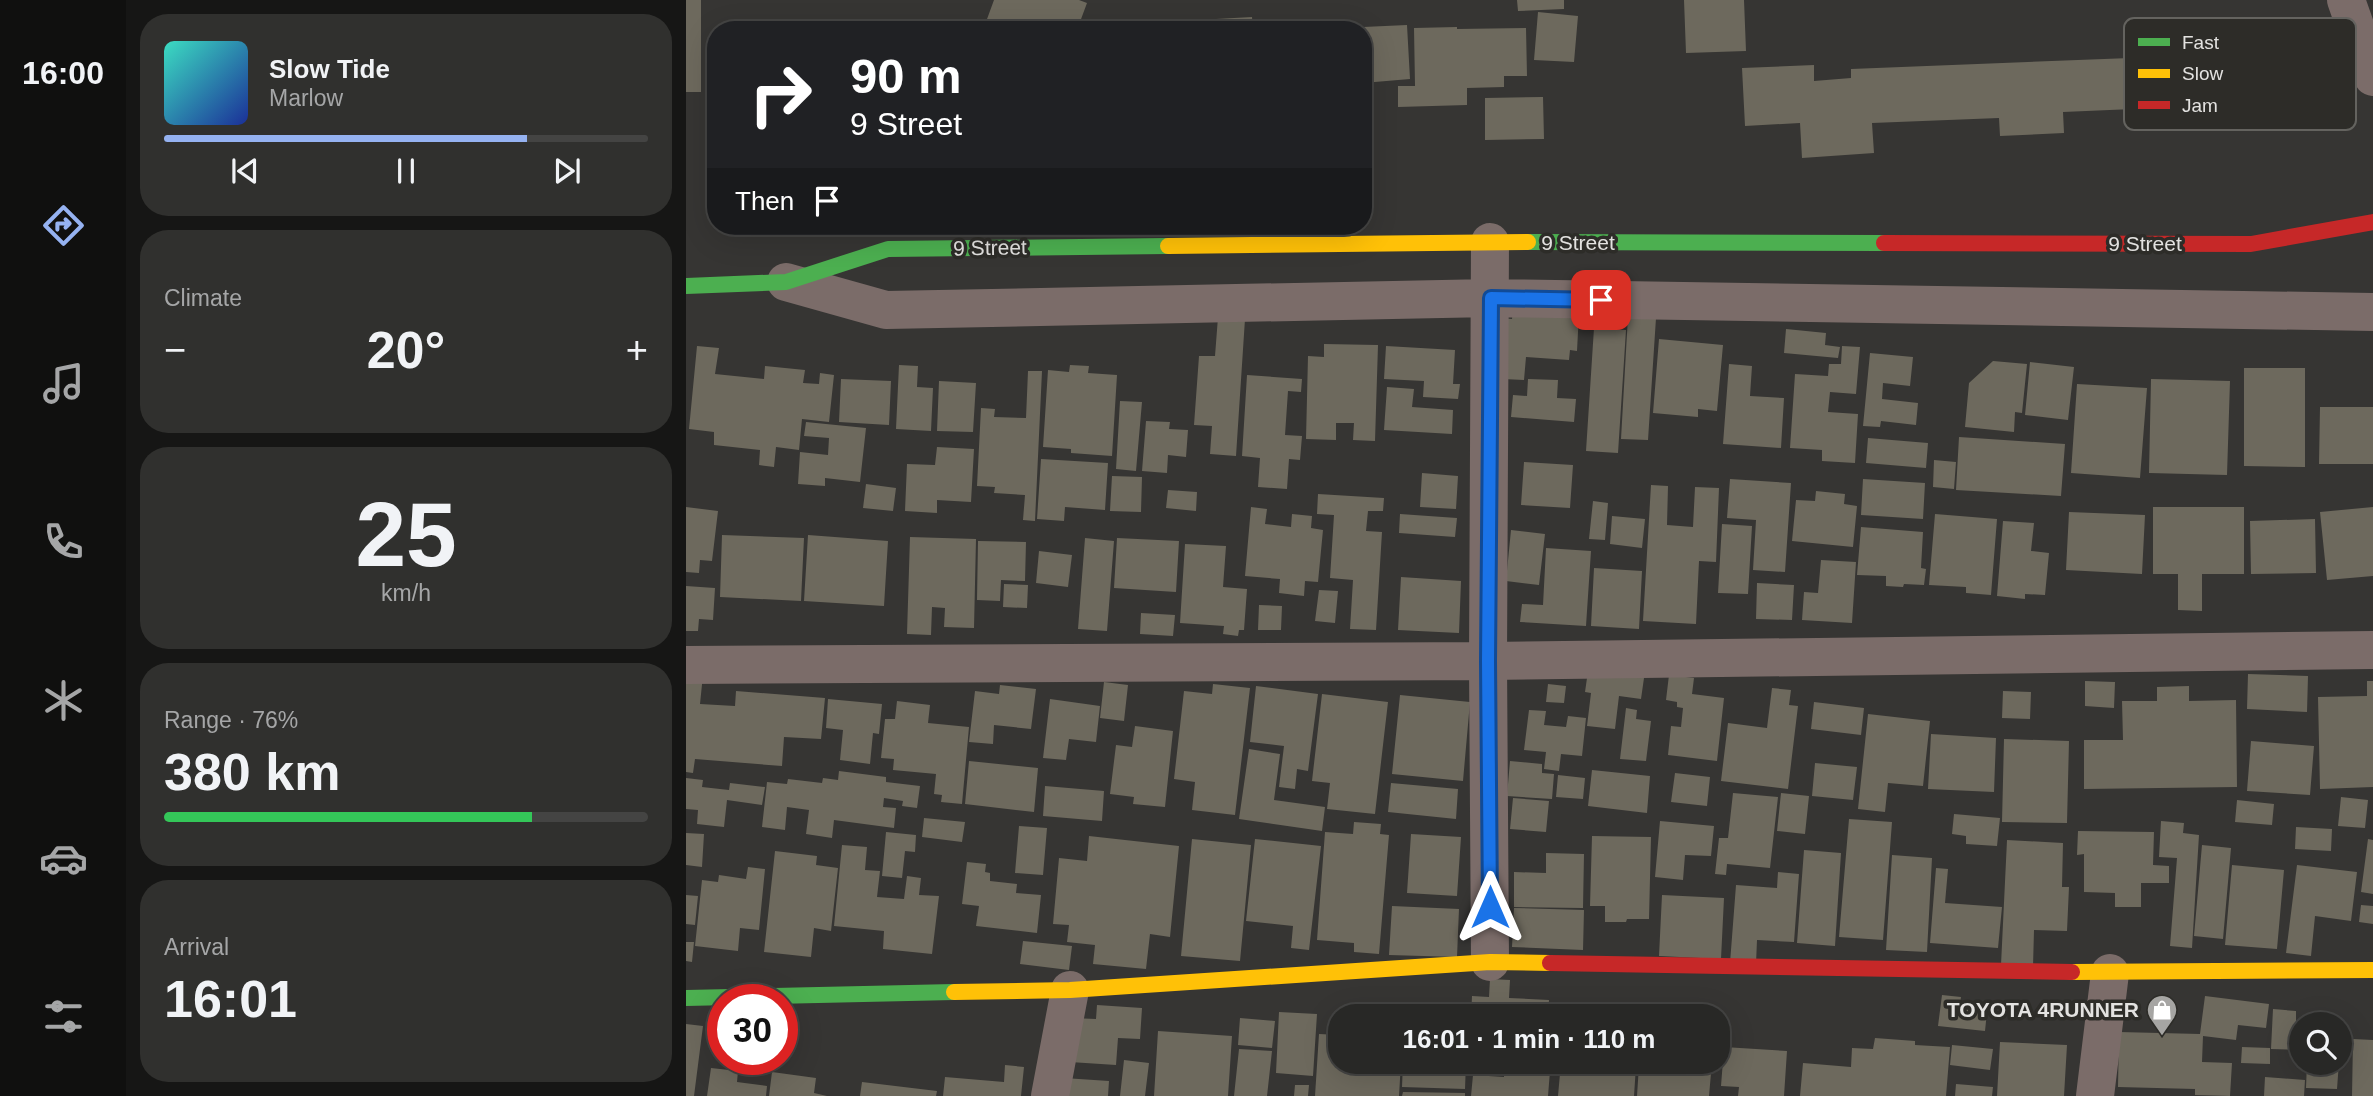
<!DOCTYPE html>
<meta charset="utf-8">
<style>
:root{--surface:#282826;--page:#30302e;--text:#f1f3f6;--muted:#a5a6a7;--line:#444443;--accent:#95b2f1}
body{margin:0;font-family:Arial,sans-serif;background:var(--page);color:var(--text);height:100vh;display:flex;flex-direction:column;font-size:26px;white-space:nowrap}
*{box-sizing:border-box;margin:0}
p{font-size:23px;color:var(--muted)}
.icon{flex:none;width:38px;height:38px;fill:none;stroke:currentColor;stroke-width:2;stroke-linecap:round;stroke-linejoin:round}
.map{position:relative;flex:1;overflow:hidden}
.side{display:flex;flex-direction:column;gap:14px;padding:14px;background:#161615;width:560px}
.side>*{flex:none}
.banner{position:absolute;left:21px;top:21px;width:665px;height:214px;border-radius:28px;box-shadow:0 7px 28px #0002,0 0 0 2px var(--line);background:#202124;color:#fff;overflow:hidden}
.fabs{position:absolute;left:1603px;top:1012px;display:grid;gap:14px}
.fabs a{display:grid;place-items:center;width:63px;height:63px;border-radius:50%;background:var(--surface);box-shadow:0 7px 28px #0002,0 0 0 2px var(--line);font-size:35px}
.speed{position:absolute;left:21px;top:984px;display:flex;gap:14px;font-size:35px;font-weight:700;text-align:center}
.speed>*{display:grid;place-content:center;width:91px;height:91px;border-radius:50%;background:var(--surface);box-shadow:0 7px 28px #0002,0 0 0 2px var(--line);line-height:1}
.speed .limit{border:10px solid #d22;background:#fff;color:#111}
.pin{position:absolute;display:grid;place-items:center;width:60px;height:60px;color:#fff;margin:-30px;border-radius:14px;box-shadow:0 4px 10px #0006}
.me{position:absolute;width:77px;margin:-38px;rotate:0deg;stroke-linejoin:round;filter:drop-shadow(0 0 5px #0008)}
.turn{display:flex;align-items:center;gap:24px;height:147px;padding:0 28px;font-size:32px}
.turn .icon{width:91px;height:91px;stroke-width:2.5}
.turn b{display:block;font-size:49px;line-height:60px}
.then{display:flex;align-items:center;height:66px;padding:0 28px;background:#0003;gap:14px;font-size:26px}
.big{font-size:52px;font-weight:700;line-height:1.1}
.side .tile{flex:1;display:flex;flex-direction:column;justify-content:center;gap:10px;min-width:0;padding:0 24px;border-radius:28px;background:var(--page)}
.side .dial{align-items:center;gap:0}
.dial b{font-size:91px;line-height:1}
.song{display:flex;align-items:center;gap:21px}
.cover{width:84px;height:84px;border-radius:10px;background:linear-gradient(135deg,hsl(170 70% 55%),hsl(230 70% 35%))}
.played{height:7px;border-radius:4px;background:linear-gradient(90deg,var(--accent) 75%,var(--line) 75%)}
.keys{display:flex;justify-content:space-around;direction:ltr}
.heat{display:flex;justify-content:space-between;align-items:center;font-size:38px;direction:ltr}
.charge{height:10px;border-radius:5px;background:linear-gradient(90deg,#34c759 76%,var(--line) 0)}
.trip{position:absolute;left:642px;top:1004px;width:402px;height:70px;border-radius:28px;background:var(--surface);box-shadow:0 7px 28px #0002,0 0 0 2px var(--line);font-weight:700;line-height:70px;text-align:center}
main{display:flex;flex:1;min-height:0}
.menu{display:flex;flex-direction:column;width:126px;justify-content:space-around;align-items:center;background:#10100f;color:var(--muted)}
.menu .icon{width:49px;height:49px}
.menu .on{color:var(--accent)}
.menu b{font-size:32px;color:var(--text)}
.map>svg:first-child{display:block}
.building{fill:#6d695d}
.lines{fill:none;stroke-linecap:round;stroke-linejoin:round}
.street{stroke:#7b6c69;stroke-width:38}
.fast{stroke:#4caf50;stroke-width:16}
.slow{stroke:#ffc107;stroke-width:16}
.jam{stroke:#c62828;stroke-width:16}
.route-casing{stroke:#114b97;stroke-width:18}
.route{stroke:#1a73e8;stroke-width:12}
.labels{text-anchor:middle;stroke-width:7;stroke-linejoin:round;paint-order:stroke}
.street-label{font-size:21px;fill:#e3e2e0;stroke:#2d2c28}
.poi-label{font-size:21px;font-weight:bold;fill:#e3e2e0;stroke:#2d2c28;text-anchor:end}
.key{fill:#2d2c28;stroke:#64635f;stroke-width:2}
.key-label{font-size:19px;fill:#e3e2e0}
</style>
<main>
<nav class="menu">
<b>16:00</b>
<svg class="icon on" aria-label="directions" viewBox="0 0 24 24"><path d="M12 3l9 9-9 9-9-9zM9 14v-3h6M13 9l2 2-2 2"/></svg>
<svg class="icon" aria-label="music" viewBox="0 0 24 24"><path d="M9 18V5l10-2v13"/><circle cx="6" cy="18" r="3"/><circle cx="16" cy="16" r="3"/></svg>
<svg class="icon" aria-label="phone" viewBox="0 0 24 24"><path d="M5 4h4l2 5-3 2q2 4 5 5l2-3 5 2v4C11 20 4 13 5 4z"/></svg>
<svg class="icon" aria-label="climate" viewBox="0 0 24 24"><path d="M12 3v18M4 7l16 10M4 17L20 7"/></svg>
<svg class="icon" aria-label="car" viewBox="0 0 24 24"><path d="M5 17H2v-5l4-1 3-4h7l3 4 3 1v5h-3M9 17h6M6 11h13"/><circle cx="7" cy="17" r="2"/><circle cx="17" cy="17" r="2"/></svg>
<svg class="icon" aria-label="filters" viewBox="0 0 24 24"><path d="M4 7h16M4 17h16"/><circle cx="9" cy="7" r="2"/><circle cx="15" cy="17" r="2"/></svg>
</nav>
<section class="side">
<div class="tile">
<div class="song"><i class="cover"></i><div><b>Slow Tide</b><p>Marlow</p></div></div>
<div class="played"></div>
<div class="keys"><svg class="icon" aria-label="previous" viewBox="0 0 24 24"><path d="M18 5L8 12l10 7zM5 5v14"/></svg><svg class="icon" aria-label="pause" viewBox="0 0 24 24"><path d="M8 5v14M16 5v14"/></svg><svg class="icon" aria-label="next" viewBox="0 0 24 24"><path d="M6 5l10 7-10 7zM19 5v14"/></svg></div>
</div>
<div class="tile"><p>Climate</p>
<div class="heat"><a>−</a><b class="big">20°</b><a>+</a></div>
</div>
<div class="tile dial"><b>25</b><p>km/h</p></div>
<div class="tile"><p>Range · 76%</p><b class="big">380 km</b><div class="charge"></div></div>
<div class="tile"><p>Arrival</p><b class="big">16:01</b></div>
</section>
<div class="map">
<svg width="1687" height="1096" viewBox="0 0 1687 1096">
<rect width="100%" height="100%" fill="#363533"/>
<path class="building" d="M0,0H15V92H0Z
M308,0H393L401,3L391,30H297Z
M831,0H878V9L832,11Z
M998,0H1058L1060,51L1000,53Z
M852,12L892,16L888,62L848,60Z
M566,17L567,30H531L530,19Z
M721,25L724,79L677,83V27Z
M771,27V29L840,28L841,76H818V87L781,88V105L712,107V86H729L728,28Z
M1444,58L1447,109L1377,112L1378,133L1314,136L1313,118L1186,123L1188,153L1116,158L1114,123L1059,126L1056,68L1128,65V81L1165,78V69Z
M857,97L858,139L799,140V98Z
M827,309L893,313L891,351L884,350L883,360L840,357L838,380L817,379L812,318L826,319Z
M942,316L970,318L962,440L935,439Z
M532,317L559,319L550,456L524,454L526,426L508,425L513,356H529Z
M908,328L940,330L932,453L900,451Z
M1100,329L1140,333L1139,345L1154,347L1152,358L1098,353Z
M973,339L1037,345L1031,411L1012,409V417L967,413Z
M638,344L692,345L689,441L667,440L668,423H650V440L620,439L622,356L638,357Z
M11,346L33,348L29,374L78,379L79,366L119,370L117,383L133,384L134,373L148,375L143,422L116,419L113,450L90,447L88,467L73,465L74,450L28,445V432L3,429Z
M700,346L769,350L767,384H774L772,399L737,397L738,381L698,379Z
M1156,346L1174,347L1170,394L1144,392L1142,412L1172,414L1169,463L1136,461V450L1104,448L1109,374L1142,376L1143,364H1155Z
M1184,353L1227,357L1224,386L1197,383L1196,399L1232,403L1230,425L1195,421L1194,427L1177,426Z
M1307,361L1341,364L1336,413L1329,412L1328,432L1279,427L1283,383Z
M1344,362L1388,367L1382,420L1339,415Z
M1043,364L1066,366L1064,396L1098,398L1095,448L1037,444Z
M213,365L232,366L231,387L247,388L245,431L210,429Z
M384,365L403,366L402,373L431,375L426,456L385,453V449L357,447L362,370L383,372Z
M1558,368H1619V467L1558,466Z
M342,371H356L349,521L337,520L339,495L308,493L309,487L291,486L295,408L309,409L308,417L340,418Z
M561,375L616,379L615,392L602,391L599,435L616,436L614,460L603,459L601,489L572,487L574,458L556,456Z
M155,379L205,381L203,425L153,422Z
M842,379L872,380L871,398L890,399L888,422L825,417L827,395L841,396Z
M1465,379L1544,381L1541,475L1463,473Z
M253,381L290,383L287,432L251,431Z
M1391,384L1461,388L1454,478L1385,473Z
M701,387L728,389L726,407L767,410L766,434L698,430Z
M434,401L456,402L450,471L430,469Z
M1634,407H1687V464H1633Z
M460,421L484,422L483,429L502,430L500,457L482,455L481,473L456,471Z
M120,422L180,428L174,482L139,478V486L112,484L114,452L142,455L143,438L118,436Z
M1273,437L1379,444L1375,496L1270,490Z
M1182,438L1242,443L1240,468L1180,463Z
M251,447L288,449L285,502L251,500V513L219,511L221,464L249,465Z
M355,459L422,463L419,510L379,507L378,521L351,519Z
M1248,460L1270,462L1268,489L1247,487Z
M838,462L887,465L884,508L835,505Z
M736,473L772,476L770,509L734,507Z
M426,476L456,477L455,512L424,511Z
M1044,479L1105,483L1099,572L1067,570L1070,520L1041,518Z
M1177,479L1239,483L1237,519L1175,515Z
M180,484L210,488L207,511L177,508Z
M965,485L982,486L981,525L1007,527L1009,487L1033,488L1030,562L1013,561L1010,624L957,621Z
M482,490L511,492L510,511L480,508Z
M1130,491L1159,494L1158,504L1171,506L1167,547L1106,541L1110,500L1129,501Z
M632,494L698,498L697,511H682L680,531L696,532L690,630L664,629L667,580L644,578L648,515L631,514Z
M907,501L922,503L919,540L903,539Z
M0,507L32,511L26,561L14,560L13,573L0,572Z
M565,507L581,509L579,524L605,527L606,514L626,516L625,528L637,530L632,582L619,581L618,596L593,593L594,579L559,576Z
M1467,507H1558V574H1516V611L1492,610V574H1467Z
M1687,507V576L1641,580L1634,512Z
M1383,512L1459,515L1456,574L1380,570Z
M714,514L771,518L769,537L713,533Z
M1249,514L1311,519L1305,595L1280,593V587L1243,585Z
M926,516L959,519L956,548L924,544Z
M1629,519L1630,573L1565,574L1564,521Z
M1317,521L1348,523L1345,551L1363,553L1359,595L1339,594V599L1311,596Z
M1036,524L1066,526L1062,594L1032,593Z
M1175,527L1237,532L1235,568L1240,569L1238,585L1218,584L1217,587L1200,586V576L1171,575Z
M825,530L859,534L853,585L820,581Z
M36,535L118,538L115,601L34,597Z
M122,535L202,541L198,606L118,601Z
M224,537L290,539L288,628L258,627L259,608L246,607L245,635L221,634Z
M399,538L428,541L421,631L392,629Z
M431,538L493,541L490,592L428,588Z
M292,541L340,542L339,581L315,580L314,601L291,600Z
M499,544L540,546L537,587L561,589L558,630H553L552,636L537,634L538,626L494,623Z
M860,548L905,551L900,626L834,622L836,604L857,605Z
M353,551L386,555L382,587L350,583Z
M1135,560L1170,562L1166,623L1116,620L1118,592L1132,593Z
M908,568L956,571L953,629L905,626Z
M715,577L775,581L773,633L712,630Z
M1071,583L1108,585L1106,620L1070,619Z
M318,584L342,585L341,608L317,607Z
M0,586L29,588L27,620L13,619L12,631H0Z
M633,590L652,591L649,623L629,621Z
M573,605L596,606L595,630H572Z
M455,613L489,615L487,636L454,634Z
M0,663L18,665L14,704L49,706L50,691L139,698L135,739L98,737L96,766L9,759L7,773L0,772Z
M902,671L958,678L955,699L933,696L929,729L901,726L905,693L899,692Z
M1562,674L1622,676L1621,712L1561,709Z
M983,675L1008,678L1006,694L1038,698L1031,761L982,755L985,726L995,727L997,708L991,707V702L980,700Z
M1399,681L1429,682L1428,708L1399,706Z
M1681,681H1687V787L1634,789L1632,697L1681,696Z
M418,682L442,685L438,721L414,718Z
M527,684L564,688L549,815L506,810L509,782L488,779L498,691L526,694Z
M862,684L880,686L878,703L860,702Z
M314,685L350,689L345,729L308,725L307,744L283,742L289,691L313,694Z
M570,686L632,694L622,771L611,769L609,789L593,787L598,746L564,742Z
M1503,686V701L1550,700L1551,787L1398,789V740H1437L1436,701H1471V687Z
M1086,688L1105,690L1103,705L1112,706L1102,789L1035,781L1042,723L1081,728Z
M1317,691L1345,692L1344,719L1316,718Z
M636,694L702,702L689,814L641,809L644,783L626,781Z
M714,695L784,702L777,781L706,774Z
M142,699L196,704L193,734L187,733L184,764L154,760L157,730L140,728Z
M364,699L414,706L410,742L383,739L380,760L357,758Z
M211,701L244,705L242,723L283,727L276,804L255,802L256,795L248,794L250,774L207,770L208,759L195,758L199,719H209Z
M1128,702L1178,708L1175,735L1125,729Z
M940,708L951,710L950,719L965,721L960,761L934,759Z
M843,710L860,711L858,725L880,727L882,716L900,718L896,756L875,754L873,771L858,769L860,752L838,750Z
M1182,714L1244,721L1237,786L1202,783L1199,812L1172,809Z
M449,726L487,731L479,807L447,804L448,797L424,794L430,745L446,747Z
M1245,734L1310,738L1308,792L1242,789Z
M1318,739L1383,741L1381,823L1316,822Z
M1565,741L1628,746L1624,795L1561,791Z
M563,749L594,754L588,800L639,807L636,831L553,819Z
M283,761L352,768L348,812L279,804Z
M824,761L856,764V773L868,774L866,799L821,796Z
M1129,763L1171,767L1167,800L1126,796Z
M906,770L964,776L961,813L902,806Z
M153,771L200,777V782L234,786L231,808L216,806L217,801L198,798L197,807L210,808L208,828L148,820L146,838L120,834L123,810L101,807L99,830L76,827L81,782L101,784L102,779L136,783L137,778L152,780Z
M989,773L1024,777L1021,806L985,802Z
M872,775L899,778L897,799L870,797Z
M0,778L17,780L16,787L43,790L44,783L79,787L76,805L41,800L38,827L11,824L12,810L0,809Z
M705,783L772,789L770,819L702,812Z
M359,786L418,791L416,821L357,816Z
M1047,793L1092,797L1084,868L1041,864L1040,875L1029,874L1033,838H1042Z
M1095,793L1123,796L1119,834L1091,831Z
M1655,797L1682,800L1679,828L1652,826Z
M827,798L863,801L860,832L824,829Z
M1551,800L1588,804L1586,825L1549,822Z
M1268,814L1314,818L1311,846L1280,844V836L1266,834Z
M238,818L279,822L276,842L236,837Z
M1163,819L1206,822L1197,940L1153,937Z
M974,821L1028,826L1025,856L999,855L997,880L969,877Z
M1475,821L1498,823L1497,833L1513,835L1506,948L1484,946L1491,858L1473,857Z
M668,822L695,824L694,834L703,835L693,954L668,952V943L631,940L639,832L667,834Z
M333,826L361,828L357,875L329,873Z
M1610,827L1646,829L1645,851L1609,849Z
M1392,831L1468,832L1467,865L1483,866V883H1455V907H1429V893L1398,892V854L1391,855Z
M200,832L230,835L229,852L219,851L216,878L196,876Z
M0,833L18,834L16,867L0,865Z
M725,834L775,837L771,896L721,893Z
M403,836L493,846L484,937L464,934L460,969L407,964L409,945L381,942L383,925L367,924L373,858L401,861Z
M906,836L965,837L963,919H941L940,922H919V906H904Z
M506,839L565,845L554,961L495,956Z
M569,839L635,846L623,950L605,948L607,926L560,921Z
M1682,839L1687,840V894L1675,892Z
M1321,840L1377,843L1376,887H1383L1381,931L1348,930L1347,967L1315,965Z
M156,845L181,847L179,870L194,871L191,897L218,899L221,876L235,878L233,895L253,896L246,954L197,949L198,931L148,926Z
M1516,845L1545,848L1537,939L1508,936Z
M1118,850L1155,853L1149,946L1111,943Z
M89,851L131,856L130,865L152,868L145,931L128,928L125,957L78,952Z
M860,853L898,854L897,908L828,907V872L860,873Z
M1206,855L1246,858L1241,952L1200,950Z
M281,862L300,864L299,872L304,873V881L331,884L330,893L355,895L351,933L290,926L293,906L276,904Z
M1546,865L1598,870L1591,949L1539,945Z
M1611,865L1671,872L1665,921L1629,916L1625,956L1600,953Z
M62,867L79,869L73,930L54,928L52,951L9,946L16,880L32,882L33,875L60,879Z
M1250,868L1262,869L1259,903L1316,907L1312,948L1244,943Z
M1092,872L1113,874L1108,942L1071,940L1070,964L1044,963L1050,885L1091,888Z
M0,895L12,896L9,925L0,924Z
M976,895L1038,898L1035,959L973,956Z
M1675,905L1687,906V924L1673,922Z
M706,906L773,909L771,957L703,955Z
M828,908L898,910L897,950L826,947Z
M337,941L386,946L383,970L334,964Z
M0,942H8L6,962L0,961Z
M804,979L824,980L823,998L863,1000L862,1017H785L786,996L803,997Z
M1256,995L1275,997L1273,1009L1301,1012L1299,1031L1252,1026Z
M1519,996L1583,1004L1580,1028L1552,1025L1550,1040L1517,1036L1516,1062L1546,1063L1544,1096L1509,1095V1089L1432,1087L1433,1032L1514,1034Z
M674,1004L776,1005V1017H673Z
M411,1005L456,1008L454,1039L432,1038L430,1065L384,1062L386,1018L410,1019Z
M942,1007L967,1008V1017H942Z
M1587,1009L1610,1011V1029H1615V1050L1585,1049Z
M593,1012L631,1014L627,1076L590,1073Z
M554,1018L589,1021L586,1048L552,1045Z
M0,1024L17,1026L8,1096H0Z
M472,1031L546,1036L542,1096H468Z
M633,1034L654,1035V1062H715L713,1096H629Z
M1189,1038L1229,1041V1045L1264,1047L1260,1096H1114L1117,1063L1165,1067L1166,1048L1187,1049Z
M1667,1039L1687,1040V1096H1666Z
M1314,1042L1381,1045L1378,1096H1311Z
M1266,1045L1307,1049L1304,1070L1264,1065Z
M1038,1047L1101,1051L1098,1096H1052L1053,1087L1035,1086Z
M1556,1047L1584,1048V1064L1555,1063Z
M553,1049L586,1051L581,1096H548Z
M438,1060L463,1063L459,1096H434Z
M717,1062H780L779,1089L716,1087Z
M875,1062H938V1066H950L948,1096H872Z
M970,1062H1026L1023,1096H951L953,1065L969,1067Z
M1621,1062H1653L1651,1089L1620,1088Z
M319,1065L338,1067L335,1096H257L259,1077L318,1082Z
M25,1068L52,1071L51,1082L81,1086L80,1096H21Z
M818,1068L864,1071L862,1096H785L787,1075L818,1077Z
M86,1072L130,1078L128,1093L141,1096H83Z
M1579,1077L1619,1080L1618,1096H1578Z
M378,1078L423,1081L422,1096H377Z
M176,1082L251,1091L250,1096H174Z
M1270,1084L1307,1087L1306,1096H1269Z
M609,1085H623L622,1096H608Z
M717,1092L779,1093V1096H716Z"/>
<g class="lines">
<path class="street" d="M1660,0L1687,77
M100,282L200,310L805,298L1687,312
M0,665L802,661L1687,650
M804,962L802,661L804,242
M364,1096L384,990
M1409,1096L1424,973"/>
<path class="fast" d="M842,242L1198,243
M0,286L100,282L202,249L482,246
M0,998L268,992"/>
<path class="slow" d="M482,246L842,242
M1386,972L1687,970
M268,992L384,990L804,962L864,963"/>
<path class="jam" d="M1198,243L1565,244L1687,222
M864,963L1386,972"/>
</g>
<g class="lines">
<g class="route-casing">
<path id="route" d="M804,907L802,661L805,298L915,300"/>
</g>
<use href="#route" class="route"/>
</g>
<defs>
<g id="shop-pin" transform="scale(1.575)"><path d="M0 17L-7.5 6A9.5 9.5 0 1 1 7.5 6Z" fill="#a6a5a3" stroke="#2d2c28"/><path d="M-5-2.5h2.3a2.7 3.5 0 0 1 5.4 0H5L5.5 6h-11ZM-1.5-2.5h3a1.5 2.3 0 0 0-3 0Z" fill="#fff"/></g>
</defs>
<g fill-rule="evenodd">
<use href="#shop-pin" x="1476" y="1010"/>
</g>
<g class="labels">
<g class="street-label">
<text x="892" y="250">9 Street</text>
<text x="1459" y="251">9 Street</text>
<text transform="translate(304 248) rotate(-1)" y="7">9 Street</text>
</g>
<g class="poi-label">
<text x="1453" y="1017">TOYOTA 4RUNNER</text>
</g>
</g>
<rect x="1438" y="18" width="232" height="112" rx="10" class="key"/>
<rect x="1452" y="38" width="32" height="8" fill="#4caf50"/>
<rect x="1452" y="69" width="32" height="9" fill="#ffc107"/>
<rect x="1452" y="101" width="32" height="8" fill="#c62828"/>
<g class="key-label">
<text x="1496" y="49">Fast</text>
<text x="1496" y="80">Slow</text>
<text x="1496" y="112">Jam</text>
</g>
</svg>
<div class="fabs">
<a><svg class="icon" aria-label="search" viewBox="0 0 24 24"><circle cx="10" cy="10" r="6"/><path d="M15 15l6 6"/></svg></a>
</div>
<div class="speed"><div class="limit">30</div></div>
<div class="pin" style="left:915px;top:300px;background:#d93025"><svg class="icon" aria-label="arrive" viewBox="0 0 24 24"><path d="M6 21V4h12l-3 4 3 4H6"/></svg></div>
<svg class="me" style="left:804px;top:907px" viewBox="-20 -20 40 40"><path d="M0-17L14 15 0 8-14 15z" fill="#1a73e8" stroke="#fff" stroke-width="4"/></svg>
<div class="trip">16:01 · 1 min · 110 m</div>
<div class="banner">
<div class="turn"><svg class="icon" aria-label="right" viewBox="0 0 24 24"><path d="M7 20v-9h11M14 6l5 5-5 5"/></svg><div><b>90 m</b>9 Street</div></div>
<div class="then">Then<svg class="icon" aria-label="arrive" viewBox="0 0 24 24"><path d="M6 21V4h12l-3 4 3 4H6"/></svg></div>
</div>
</div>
</main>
